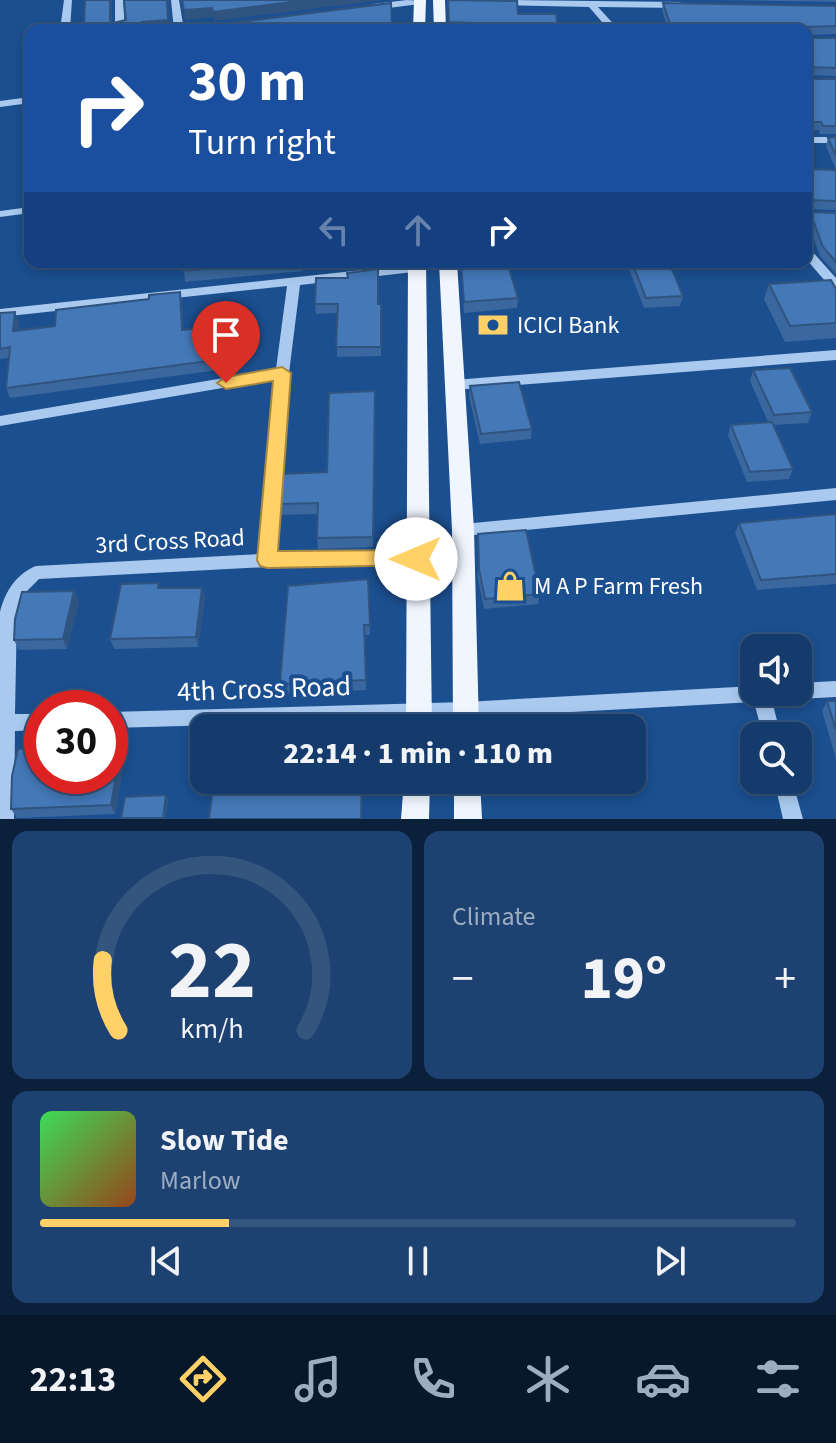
<!DOCTYPE html>
<meta charset="utf-8">
<style>
:root{--surface:#143b6b;--page:#1d4271;--text:#f1f3f6;--muted:#9dadc1;--line:#33557e;--accent:#ffd166}
body{margin:0;font-family:"Source Sans 3",sans-serif;background:var(--page);color:var(--text);height:100vh;display:flex;flex-direction:column;font-size:30px;white-space:nowrap}
*{box-sizing:border-box;margin:0}
p{font-size:26px;color:var(--muted)}
.icon{flex:none;width:44px;height:44px;fill:none;stroke:currentColor;stroke-width:2;stroke-linecap:round;stroke-linejoin:round}
.map{position:relative;height:819px;overflow:hidden}
.details{display:flex;flex-direction:column;gap:12px;padding:12px;background:#0b203b;flex:1}
.details>*{flex:none}
.banner{position:absolute;left:24px;top:24px;width:788px;height:244px;border-radius:16px;box-shadow:0 4px 12px #0003,0 0 0 2px var(--line);background:#1a4fa0;color:#fff;overflow:hidden}
.tools{position:absolute;left:740px;top:634px;display:grid;gap:16px}
.tools a{display:grid;place-items:center;width:72px;height:72px;border-radius:16px;background:var(--surface);box-shadow:0 4px 12px #0003,0 0 0 2px var(--line);font-size:40px}
.speed{position:absolute;left:24px;top:690px;display:flex;gap:16px;font-size:40px;font-weight:700;text-align:center}
.speed>*{display:grid;place-content:center;width:104px;height:104px;border-radius:50%;background:var(--surface);box-shadow:0 4px 12px #0003,0 0 0 2px var(--line);line-height:1}
.speed .limit{border:12px solid #d22;background:#fff;color:#111}
.pin{position:absolute;display:grid;place-items:center;width:68px;height:68px;color:#fff;margin:-82px -34px;border-radius:50% 50% 50% 0;rotate:-45deg;box-shadow:0 0 8px #0007}
.pin .icon{rotate:45deg}
.me{position:absolute;width:88px;margin:-44px;rotate:270deg;stroke-linejoin:round;filter:drop-shadow(0 0 6px #0008)}
.turn{display:flex;align-items:center;gap:28px;height:168px;padding:0 32px;font-size:36px}
.turn .icon{width:104px;height:104px;stroke-width:2.5}
.turn b{display:block;font-size:56px;line-height:68px}
.lanes{display:flex;align-items:center;height:76px;padding:0 32px;background:#0003;justify-content:center;gap:40px;direction:ltr}
.lanes .off{opacity:.35}
.big{font-size:60px;font-weight:800;line-height:1.1}
.details .card{flex:1;display:flex;flex-direction:column;justify-content:center;gap:12px;min-width:0;padding:0 28px;border-radius:16px;background:var(--page)}
.details .dial{align-items:center;gap:0}
.dial svg{height:208px;overflow:visible;fill:none;stroke:var(--line);stroke-width:7;stroke-linecap:round;text-anchor:middle}
.dial text{fill:var(--text);stroke:none}
.song{display:flex;align-items:center;gap:24px}
.cover{width:96px;height:96px;border-radius:12px;background:linear-gradient(135deg,hsl(130 70% 55%),hsl(20 70% 35%))}
.played{height:8px;border-radius:4px;background:linear-gradient(90deg,var(--accent) 25%,var(--line) 25%)}
.keys{display:flex;justify-content:space-around;direction:ltr}
.heat{display:flex;justify-content:space-between;align-items:center;font-size:44px;direction:ltr}
.details .tiles{flex:1;display:grid;gap:12px;grid-template-columns:1fr 1fr}
.card:last-child{grid-column:span 2}
.trip{position:absolute;left:190px;top:714px;width:456px;height:80px;border-radius:16px;background:var(--surface);box-shadow:0 4px 12px #0003,0 0 0 2px var(--line);font-weight:800;line-height:80px;text-align:center}
.tab-bar{display:flex;height:128px;justify-content:space-around;align-items:center;background:#08182b;color:var(--muted)}
.tab-bar .icon{width:56px;height:56px}
.tab-bar .on{color:var(--accent)}
.tab-bar b{font-size:36px;color:var(--text)}
.map>svg:first-child{display:block}
.lines{fill:none;stroke-linecap:round;stroke-linejoin:round}
.minor{fill:#a9c9ee;fill-rule:evenodd}
.major{fill:#f0f6ff;fill-rule:evenodd}
.wall{fill:#3a679d}
.shaded-wall{fill:#305480}
.building{fill:#4478b7;stroke:#305480;stroke-width:2}
.route{fill:#ffd166;stroke:#a68842;stroke-width:2}
.labels{text-anchor:middle;stroke-width:8;stroke-linejoin:round;paint-order:stroke}
.poi-label{font-size:24px;fill:#fff;stroke:#1b4f8f;text-anchor:start}
.street-label{font-size:24px;fill:#fff;stroke:#1b4f8f}
.near-street-label{font-size:28px;fill:#fff;stroke:#1b4f8f}
</style>
<div class="map">
<svg width="836" height="819" viewBox="0 0 836 819">
<rect width="100%" height="100%" fill="#1b4f8f"/>
<g class="lines">
<path class="minor" d="M64,0H72L70,30H60Z
M115,0H123L125,30H115Z
M171,0H179L184,30H174Z
M407,0L424,1L420,4L373,10L369,7L373,4Z
M500,0L680,2L684,5L680,8L598,7L619,30H609L589,7L497,5L496,3Z
M234,22L237,23V27L189,30L194,27Z
M30,97V103L0,107V101Z
M806,137H836V143H806Z
M30,207V213L0,217V211Z
M806,248L810,249L836,278V290L832,289L806,259Z
M418,264L422,265L424,268L422,271L300,285L289,373L275,553L416,552L422,554L424,559L422,564L416,566L267,567L39,579L22,596L17,612L15,714H42V730L15,731L14,819H0V612C5,592 16,574 36,566L260,554L275,379L0,426V416L276,369L287,286L0,317V309Z
M836,350V360L454,390L447,385L454,380Z
M836,488V500L463,536L457,534L455,530L457,526L463,524Z
M836,681V697L798,699L793,697L786,700L772,701L781,736H763L754,702L465,718L110,728V712L465,702L754,686V692H798V683Z
M774,780H792L803,819H783Z"/>
<path class="major" d="M414,0H426L425,30H413Z
M433,0H445L446,30H434Z
M408,262H426L432,728H406Z
M439,262H457L474,530L479,728H453L452,530Z
M404,780H430L429,819H401Z
M454,780H480L482,819H454Z"/>
</g>
<path class="wall" d="M448,0L518,14L558,29L603,30H448Z
M711,0H836V2Z
M663,3L836,6V34L807,35L808,38H836V76L806,75V30H668L662,10Z
M806,77L808,79H836V134H820L819,130H806Z
M836,137V210L806,209V169L836,170L826,146L828,138Z
M810,212L836,213V274L820,256L807,220Z
M183,262H301L302,271L185,282Z
M631,262H669L683,296L680,306L644,308L629,269Z
M461,263L518,298L517,308L464,313Z
M347,273L379,304H381V356L337,357V313L316,314L315,304L347,278Z
M769,284L835,288L836,286V338L785,342L764,299Z
M180,292L182,302L183,330L213,326L218,370L10,398L6,388L9,358L0,359V313L19,322L18,331L55,326Z
M753,370L812,412L808,423L773,425L793,469L789,479L747,482L728,435L731,425L768,422L750,381Z
M470,386L532,429L531,439L480,444L469,396Z
M375,402L373,547L318,549L317,538L318,514L281,515L279,504L327,472Z
M836,514V584L757,590L735,533L739,523Z
M478,534L540,594L538,604L484,609L478,579Z
M368,579L370,635H365L366,690L282,694L280,684Z
M160,588H202L205,598L198,647L114,649L110,639Z
M79,601L67,649L19,650L14,640Z
M827,701H836V759L822,711Z
M125,757L115,814L17,818L11,809Z
M166,795L168,800L165,819H122Z"/>
<path class="shaded-wall" d="M110,0H112V30L110,20Z
M167,0H169V30H143L142,22Z
M307,0H383L214,21L213,12Z
M212,8L213,17L185,20L184,10Z
M98,26L99,30H85L84,28Z
M344,262H390V263L344,269Z
M180,292L182,302L184,340L182,330Z
M15,312L19,322L17,342L13,331Z
M202,588L205,598L198,647L196,637Z
M74,591L79,601L67,649L63,639Z
M121,747L125,757L115,814L111,805Z
M166,795L168,800L165,819H164Z"/>
<path class="building" d="M85,0H110V20L113,23L126,20L124,0H167L168,20L142,22L143,30H98V26L84,28Z
M182,0H307L213,12L212,8L184,10Z
M448,0L517,1L518,14H556L558,29L603,30H495V24L449,22Z
M391,3L392,30H216L215,25Z
M663,3L836,6V26L806,27L808,38H836V68L808,67L806,74V30H672Z
M806,77L808,79H836V126H823L821,122H806Z
M836,137V156L828,138Z
M806,169L836,170V201L806,200Z
M810,212L836,213V262L823,247Z
M183,262H288L183,271Z
M471,262H507L518,298L464,302L461,263Z
M632,262H669L683,296L646,298Z
M378,269V304H381V347H336L338,304H315L316,278H348L347,273Z
M831,280L836,289V323L790,326L769,284Z
M180,292L182,330L213,326L216,360L6,388L10,347L0,349V313L15,312L13,331L55,326L56,310L149,299V295Z
M790,368L812,412L774,415L753,370Z
M519,382L532,429L481,434L470,386Z
M375,391L373,537L317,538L318,503L279,504L282,474L327,472L329,393Z
M772,422L793,469L750,472L731,425Z
M836,514V574L761,580L739,523Z
M526,530L540,594L485,599L479,569L478,534Z
M368,579L370,625H364L366,680L280,684L288,586Z
M159,583L158,588H202L196,637L110,639L121,584Z
M74,591L63,639L14,640L15,619L22,592Z
M827,701H836V730Z
M121,747L111,805L11,809L12,776L18,749H42V776H110V748Z
M214,780H362L361,819H209Z
M166,795L163,818H121L125,797Z"/>
<path class="route" d="M282,367L291,373L278,551L416,550L423,553L426,559L423,565L267,568L260,566L257,560L273,381L226,389L217,383L226,377Z"/>
<defs>
<g id="bank-bare" transform="scale(2.4)"><path d="M-6-4H6V4H-6ZM0-2.3a2.3 2.3 0 1 0 0 4.6a2.3 2.3 0 1 0 0-4.6Z" fill="#ffd166" stroke="#1b4f8f" stroke-width="2.5" paint-order="stroke"/></g>
<g id="shop-bare" transform="scale(2.4)"><path d="M-5-2.5h2.3a2.7 3.5 0 0 1 5.4 0H5L5.5 6h-11ZM-1.5-2.5h3a1.5 2.3 0 0 0-3 0Z" fill="#ffd166" stroke="#1b4f8f" stroke-width="2.5" paint-order="stroke"/></g>
</defs>
<g fill-rule="evenodd">
<use href="#bank-bare" x="493" y="325"/>
<use href="#shop-bare" x="510" y="586"/>
</g>
<g class="labels">
<g class="poi-label">
<text x="517" y="333">ICICI Bank</text>
<text x="534" y="594">M A P Farm Fresh</text>
</g>
<g class="street-label">
<text transform="translate(170 541) rotate(-3)" y="8">3rd Cross Road</text>
</g>
<g class="near-street-label">
<text transform="translate(264 688) rotate(-2)" y="10">4th Cross Road</text>
</g>
</g>
</svg>
<div class="tools">
<a><svg class="icon" aria-label="sound" viewBox="0 0 24 24"><path d="M4 9h4l5-4v14l-5-4H4zM17 9q2 3 0 6"/></svg></a>
<a><svg class="icon" aria-label="search" viewBox="0 0 24 24"><circle cx="10" cy="10" r="6"/><path d="M15 15l6 6"/></svg></a>
</div>
<div class="speed"><div class="limit">30</div></div>
<div class="pin" style="left:226px;top:383px;background:#d93025"><svg class="icon" aria-label="arrive" viewBox="0 0 24 24"><path d="M6 21V4h12l-3 4 3 4H6"/></svg></div>
<svg class="me" style="left:416px;top:559px" viewBox="-20 -20 40 40"><circle r="19" fill="#fff"/><path d="M0-13L10 11 0 6-10 11z" fill="#ffd166"/></svg>
<div class="trip">22:14 · 1 min · 110 m</div>
<div class="banner">
<div class="turn"><svg class="icon" aria-label="right" viewBox="0 0 24 24"><path d="M7 20v-9h11M14 6l5 5-5 5"/></svg><div><b>30 m</b>Turn right</div></div>
<div class="lanes"><svg class="icon off" aria-label="left" viewBox="0 0 24 24"><path d="M17 20v-9H6M10 6l-5 5 5 5"/></svg><svg class="icon off" aria-label="ahead" viewBox="0 0 24 24"><path d="M12 20V5M6 11l6-6 6 6"/></svg><svg class="icon" aria-label="right" viewBox="0 0 24 24"><path d="M7 20v-9h11M14 6l5 5-5 5"/></svg></div>
</div>
</div>
<section class="details">
<div class="tiles">
<div class="card dial"><svg viewBox="0 0 100 80">
<path d="M14 69A42 42 0 1 1 86 69"/>
<path d="M14 69A42 42 0 0 1 8 42" stroke="#ffd166"/>
<text x="50" y="56" font-size="32" font-weight="700">22</text>
<text x="50" y="72" font-size="11">km/h</text>
</svg></div>
<div class="card"><p>Climate</p>
<div class="heat"><a>−</a><b class="big">19°</b><a>+</a></div>
</div>
<div class="card">
<div class="song"><i class="cover"></i><div><b>Slow Tide</b><p>Marlow</p></div></div>
<div class="played"></div>
<div class="keys"><svg class="icon" aria-label="previous" viewBox="0 0 24 24"><path d="M18 5L8 12l10 7zM5 5v14"/></svg><svg class="icon" aria-label="pause" viewBox="0 0 24 24"><path d="M8 5v14M16 5v14"/></svg><svg class="icon" aria-label="next" viewBox="0 0 24 24"><path d="M6 5l10 7-10 7zM19 5v14"/></svg></div>
</div>
</div>
</section>
<nav class="tab-bar">
<b>22:13</b>
<svg class="icon on" aria-label="directions" viewBox="0 0 24 24"><path d="M12 3l9 9-9 9-9-9zM9 14v-3h6M13 9l2 2-2 2"/></svg>
<svg class="icon" aria-label="music" viewBox="0 0 24 24"><path d="M9 18V5l10-2v13"/><circle cx="6" cy="18" r="3"/><circle cx="16" cy="16" r="3"/></svg>
<svg class="icon" aria-label="phone" viewBox="0 0 24 24"><path d="M5 4h4l2 5-3 2q2 4 5 5l2-3 5 2v4C11 20 4 13 5 4z"/></svg>
<svg class="icon" aria-label="climate" viewBox="0 0 24 24"><path d="M12 3v18M4 7l16 10M4 17L20 7"/></svg>
<svg class="icon" aria-label="car" viewBox="0 0 24 24"><path d="M5 17H2v-5l4-1 3-4h7l3 4 3 1v5h-3M9 17h6M6 11h13"/><circle cx="7" cy="17" r="2"/><circle cx="17" cy="17" r="2"/></svg>
<svg class="icon" aria-label="filters" viewBox="0 0 24 24"><path d="M4 7h16M4 17h16"/><circle cx="9" cy="7" r="2"/><circle cx="15" cy="17" r="2"/></svg>
</nav>
